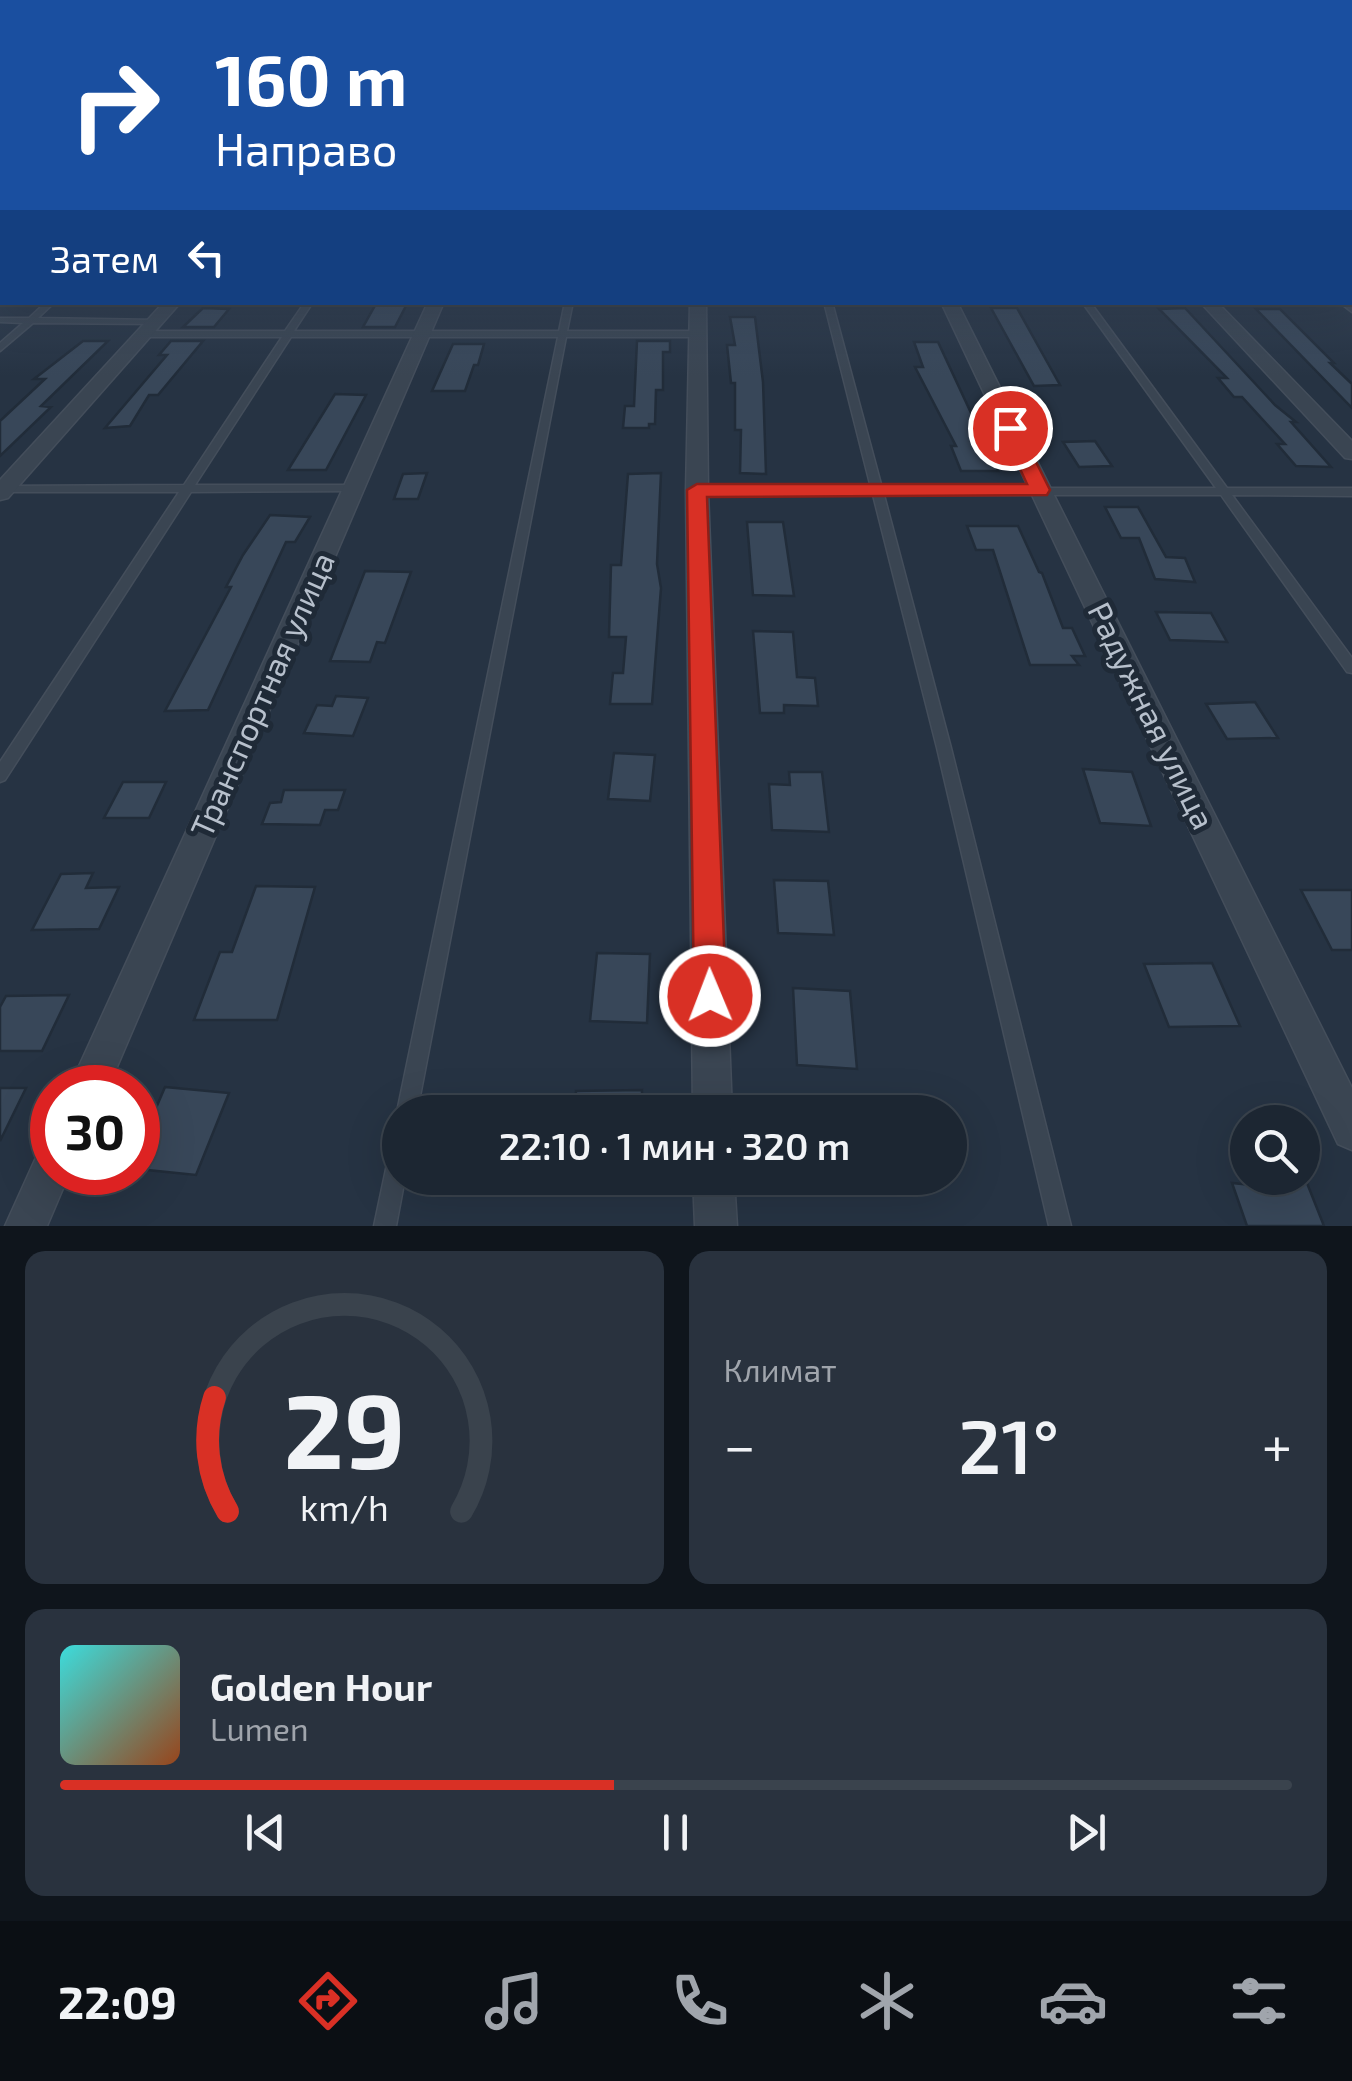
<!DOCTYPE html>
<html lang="ru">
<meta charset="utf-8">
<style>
:root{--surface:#1c2632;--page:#29323e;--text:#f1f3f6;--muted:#a0a5ac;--line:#3a434d;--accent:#d93025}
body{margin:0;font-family:"Exo 2",sans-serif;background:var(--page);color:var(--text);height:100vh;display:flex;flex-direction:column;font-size:38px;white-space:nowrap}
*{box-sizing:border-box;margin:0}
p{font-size:32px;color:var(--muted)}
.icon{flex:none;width:55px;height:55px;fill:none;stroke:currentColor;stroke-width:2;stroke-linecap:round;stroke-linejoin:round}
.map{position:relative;height:1226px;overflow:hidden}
.sheet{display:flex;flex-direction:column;gap:25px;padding:25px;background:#0f151c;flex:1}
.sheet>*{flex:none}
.hud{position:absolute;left:0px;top:0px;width:1352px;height:305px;box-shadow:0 10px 40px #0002,0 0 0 2px var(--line);background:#1a4fa0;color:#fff;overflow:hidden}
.fabs{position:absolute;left:1230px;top:1105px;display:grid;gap:20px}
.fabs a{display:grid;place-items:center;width:90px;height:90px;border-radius:50%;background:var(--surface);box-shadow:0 10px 40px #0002,0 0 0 2px var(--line);font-size:50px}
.speed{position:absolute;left:30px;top:1065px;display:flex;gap:20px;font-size:50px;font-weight:700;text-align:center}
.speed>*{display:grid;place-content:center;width:130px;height:130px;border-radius:50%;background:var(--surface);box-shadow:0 10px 40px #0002,0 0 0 2px var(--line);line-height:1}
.speed .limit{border:15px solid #d22;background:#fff;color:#111}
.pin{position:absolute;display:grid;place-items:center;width:85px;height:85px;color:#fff;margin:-42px;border:5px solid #fff;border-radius:50%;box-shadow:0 2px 10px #0007}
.me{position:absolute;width:110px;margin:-55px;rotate:359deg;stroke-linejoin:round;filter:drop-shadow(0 0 8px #0008)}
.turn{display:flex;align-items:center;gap:35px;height:210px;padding:0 50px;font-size:45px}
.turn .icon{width:130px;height:130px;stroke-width:2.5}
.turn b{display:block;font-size:70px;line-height:85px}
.then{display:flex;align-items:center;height:95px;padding:0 50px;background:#0003;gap:20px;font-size:38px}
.big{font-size:75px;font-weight:600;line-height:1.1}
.sheet .widget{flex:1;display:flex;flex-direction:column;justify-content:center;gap:15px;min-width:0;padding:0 35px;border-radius:20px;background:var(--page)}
.sheet .dial{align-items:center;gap:0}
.dial svg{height:260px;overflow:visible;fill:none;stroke:var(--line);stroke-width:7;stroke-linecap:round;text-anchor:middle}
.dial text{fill:var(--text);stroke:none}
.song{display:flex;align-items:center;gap:30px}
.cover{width:120px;height:120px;border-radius:15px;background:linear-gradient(135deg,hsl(180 70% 55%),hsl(20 70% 35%))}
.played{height:10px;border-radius:5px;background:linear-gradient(90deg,var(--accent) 45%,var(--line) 45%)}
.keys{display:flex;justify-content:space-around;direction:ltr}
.heat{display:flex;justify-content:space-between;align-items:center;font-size:55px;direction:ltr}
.sheet .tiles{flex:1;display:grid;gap:25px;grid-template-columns:1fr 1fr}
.widget:last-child{grid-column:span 2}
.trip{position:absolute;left:382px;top:1095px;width:585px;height:100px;border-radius:50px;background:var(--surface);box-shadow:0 10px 40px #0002,0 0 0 2px var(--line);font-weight:600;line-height:100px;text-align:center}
.tab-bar{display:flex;height:160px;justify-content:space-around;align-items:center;background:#0b0f14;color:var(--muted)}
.tab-bar .icon{width:70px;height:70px}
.tab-bar .on{color:var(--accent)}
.tab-bar b{font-size:45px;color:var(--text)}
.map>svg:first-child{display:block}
.building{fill:#384759;stroke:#212c39;stroke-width:2.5}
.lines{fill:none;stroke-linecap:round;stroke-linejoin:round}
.lane-casing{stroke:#444e5b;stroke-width:3}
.street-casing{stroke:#444e5b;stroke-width:3}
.lane{fill:#3a4552;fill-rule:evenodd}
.street{fill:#3a4552;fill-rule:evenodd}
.route{fill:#d93025;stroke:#8d1f18;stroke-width:2.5}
.labels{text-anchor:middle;stroke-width:10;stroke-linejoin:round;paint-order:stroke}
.street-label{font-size:32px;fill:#b7c0cc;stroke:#1f2a37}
</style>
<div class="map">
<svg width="1352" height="1226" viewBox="0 0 1352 1226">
<rect width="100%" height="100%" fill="#263343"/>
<path class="building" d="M377,302H408L395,327H363Z
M203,308L229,309L214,327H183Z
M991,308H1017L1060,385L1034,386Z
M1185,308L1275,405L1296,422H1291L1331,467L1296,466L1277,444H1285L1242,397H1234L1218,378H1227L1159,309Z
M1256,309H1280L1334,363H1330L1352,384V408Z
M730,317H755L763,382L766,474L740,473L741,430H735V383H731L727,345H735Z
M83,341H108L41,406L51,407L0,456V421L45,379H34Z
M171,341H203L158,395H149L130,426L105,428L167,355H159Z
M637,341H670V352H663V390H656L655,424H649V428H623L625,406H634Z
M914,342H938L998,471H961L951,446H956L915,367H923Z
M453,344H484L478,365H474L465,391H432Z
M335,394L366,395L326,470H288Z
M1095,441L1112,466L1079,467L1063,442Z
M427,473L418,499H394L403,474Z
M661,473L657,564L661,588L652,704H610L613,673H623L626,637H609L611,565H621L628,474Z
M1105,507H1138L1166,557L1185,558L1195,582L1155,579L1139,538H1121Z
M270,515L310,517L295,542H286L208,710L165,711L231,587H226L243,555Z
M747,522H783L794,596L753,595Z
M967,526H1018L1039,572L1042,573L1063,628H1072L1085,656H1072L1079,665H1030L993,550H976Z
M365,571L411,572L385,643L377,642L370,662L330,661Z
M1156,612L1211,613L1227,642L1170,640Z
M753,631L793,632L797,677L815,678L818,706L784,705V713H760Z
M336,696L368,698L353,736L304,733L317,705L332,706Z
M1255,702L1278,738L1227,739L1206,704Z
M614,753L655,755L650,801L608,799Z
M1083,769L1132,772L1151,826L1100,823Z
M789,772H822L829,832L772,830L769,784L790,785Z
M123,782H166L149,818H104Z
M284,790H345L338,810H325L320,825L262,824L270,803L281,802Z
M93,873L86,888L119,887L99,929L32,930L61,874Z
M774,880L828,881L834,935L778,933Z
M256,886L315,887L277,1020H194L220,952H232Z
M1301,890H1352V950H1332Z
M597,953L650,954L647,1023L590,1021Z
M1212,963L1240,1026L1169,1027L1144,964Z
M793,988L850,991L857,1069L797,1065Z
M69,995L42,1051H0V1007L6,996Z
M165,1087L229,1093L196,1175L138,1169V1150Z
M0,1088H26L0,1141Z
M642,1090V1112H575L576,1091Z
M1250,1178H1305L1324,1226H1247L1232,1183L1252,1185Z"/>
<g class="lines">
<g class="lane-casing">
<path id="lane" d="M46,302H55L38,318L156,320L160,322L156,324L33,323L0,351V343L23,323L0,322V318H29Z
M305,302H313L294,331H559L565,302H573L567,331H698L702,334L698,337H566L417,1112H400V1119L397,1112L558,337H291L195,485H354L359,489L358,491L191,492L5,780L0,782V762L179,492H4L0,490V486L184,485L282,337H145L141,334L145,331H285Z
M824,302H832L882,488H1216L1082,302H1090L1227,488H1352V496L1232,495L1352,658V673L1347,672L1221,495H884L951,748L1071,1226H1049L937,748L873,495H697L692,491L697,487L871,488Z
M1339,302H1348L1352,306V312Z
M400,1140V1178H405L396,1226H374L390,1150L393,1143Z"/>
</g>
<g class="street-casing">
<path id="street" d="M1350,216H1352V225H1350Z
M164,302H181L8,498L0,500V480Z
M428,302H444L108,1088H69Z
M690,302H706L708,491L732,1112H693L686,491Z
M941,302H957L1352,1088V1150L1338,1144Z
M1200,302H1217L1352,441V459L1345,458Z
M52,1147V1172H70L47,1226H5L38,1153Z
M693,1178H734L737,1226H695Z"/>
</g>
<use href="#lane" class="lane"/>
<use href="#street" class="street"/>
</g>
<linearGradient id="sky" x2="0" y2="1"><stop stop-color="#151c25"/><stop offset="0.55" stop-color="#415066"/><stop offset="1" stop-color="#415066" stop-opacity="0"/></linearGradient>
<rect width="1352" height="376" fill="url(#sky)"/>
<path class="route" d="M1010,422L1019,428L1050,490L1047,495L707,497L726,996L722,1008L710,1012L698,1008L694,996L687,490L697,484H1027L1001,428Z"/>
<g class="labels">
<g class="street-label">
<text transform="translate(263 695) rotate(-66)" y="11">Транспортная улица</text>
<text transform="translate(1151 716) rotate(64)" y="11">Радужная улица</text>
</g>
</g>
</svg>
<div class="fabs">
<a><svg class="icon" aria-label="search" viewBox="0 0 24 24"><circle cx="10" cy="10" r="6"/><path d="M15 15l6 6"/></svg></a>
</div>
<div class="speed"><div class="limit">30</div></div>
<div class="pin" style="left:1010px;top:428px;background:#d93025"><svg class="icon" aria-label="arrive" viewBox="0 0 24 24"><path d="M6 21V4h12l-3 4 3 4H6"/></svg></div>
<svg class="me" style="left:710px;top:996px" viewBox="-20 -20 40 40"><circle r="17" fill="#d93025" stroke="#fff" stroke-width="3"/><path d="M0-11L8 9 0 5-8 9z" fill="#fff"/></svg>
<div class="trip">22:10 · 1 мин · 320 m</div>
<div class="hud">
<div class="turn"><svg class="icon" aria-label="right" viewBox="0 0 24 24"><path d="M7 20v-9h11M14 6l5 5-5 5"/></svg><div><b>160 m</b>Направо</div></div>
<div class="then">Затем<svg class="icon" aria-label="left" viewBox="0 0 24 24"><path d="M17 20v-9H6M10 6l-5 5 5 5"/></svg></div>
</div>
</div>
<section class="sheet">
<div class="tiles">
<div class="widget dial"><svg viewBox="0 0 100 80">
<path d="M14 69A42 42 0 1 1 86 69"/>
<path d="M14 69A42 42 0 0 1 10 34" stroke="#d93025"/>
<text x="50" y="56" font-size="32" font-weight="700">29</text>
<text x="50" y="72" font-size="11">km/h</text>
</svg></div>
<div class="widget"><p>Климат</p>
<div class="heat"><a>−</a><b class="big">21°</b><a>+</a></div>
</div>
<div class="widget">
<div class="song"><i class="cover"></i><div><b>Golden Hour</b><p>Lumen</p></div></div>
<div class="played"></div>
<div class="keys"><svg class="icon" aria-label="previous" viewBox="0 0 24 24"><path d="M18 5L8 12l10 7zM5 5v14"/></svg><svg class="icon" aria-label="pause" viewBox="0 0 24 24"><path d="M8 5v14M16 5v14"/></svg><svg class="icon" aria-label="next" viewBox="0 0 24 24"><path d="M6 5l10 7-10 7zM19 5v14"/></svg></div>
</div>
</div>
</section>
<nav class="tab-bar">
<b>22:09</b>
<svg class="icon on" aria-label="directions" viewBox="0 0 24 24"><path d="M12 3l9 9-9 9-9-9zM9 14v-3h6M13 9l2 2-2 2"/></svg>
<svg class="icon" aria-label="music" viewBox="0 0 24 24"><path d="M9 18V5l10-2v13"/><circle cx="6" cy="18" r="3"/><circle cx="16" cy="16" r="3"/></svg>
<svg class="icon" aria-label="phone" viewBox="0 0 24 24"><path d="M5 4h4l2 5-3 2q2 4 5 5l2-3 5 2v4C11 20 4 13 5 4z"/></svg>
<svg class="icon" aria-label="climate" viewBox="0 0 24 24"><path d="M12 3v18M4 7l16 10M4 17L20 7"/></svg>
<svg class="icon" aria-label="car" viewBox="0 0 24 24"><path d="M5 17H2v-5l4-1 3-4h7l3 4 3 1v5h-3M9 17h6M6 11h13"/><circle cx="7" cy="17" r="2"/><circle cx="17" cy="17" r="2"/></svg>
<svg class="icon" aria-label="filters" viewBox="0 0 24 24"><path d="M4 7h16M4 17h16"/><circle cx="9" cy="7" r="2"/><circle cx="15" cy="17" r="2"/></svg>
</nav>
